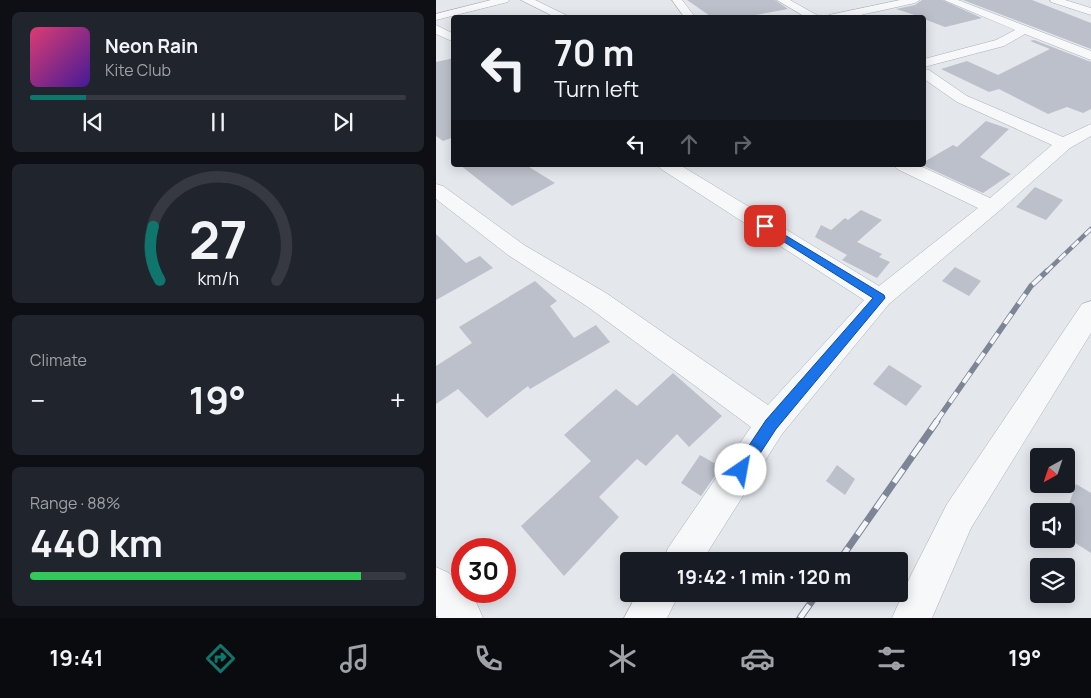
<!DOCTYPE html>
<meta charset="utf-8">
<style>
:root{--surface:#171b24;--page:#20242c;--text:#f1f3f6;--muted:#9ea1a6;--line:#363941;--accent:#0f766e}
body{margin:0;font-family:Manrope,sans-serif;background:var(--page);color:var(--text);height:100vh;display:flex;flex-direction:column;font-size:19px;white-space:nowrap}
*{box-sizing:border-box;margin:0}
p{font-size:16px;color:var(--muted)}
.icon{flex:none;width:28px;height:28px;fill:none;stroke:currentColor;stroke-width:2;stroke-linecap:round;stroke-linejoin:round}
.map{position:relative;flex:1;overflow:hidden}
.sheet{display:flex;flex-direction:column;gap:12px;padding:12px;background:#0d0f14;width:436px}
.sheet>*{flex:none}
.hud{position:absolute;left:15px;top:15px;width:475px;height:152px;border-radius:5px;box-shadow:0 2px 12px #0003;background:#171b24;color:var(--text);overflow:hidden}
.needle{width:32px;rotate:220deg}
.tools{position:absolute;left:594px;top:448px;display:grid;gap:10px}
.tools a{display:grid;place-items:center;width:45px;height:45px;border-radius:5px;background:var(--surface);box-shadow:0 2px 12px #0003;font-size:25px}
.speed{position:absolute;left:15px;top:538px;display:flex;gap:10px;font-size:25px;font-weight:700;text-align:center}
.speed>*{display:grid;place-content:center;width:65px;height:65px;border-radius:50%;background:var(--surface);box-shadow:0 2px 12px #0003;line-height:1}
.speed .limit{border:8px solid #d22;background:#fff;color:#111}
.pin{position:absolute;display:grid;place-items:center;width:42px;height:42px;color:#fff;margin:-21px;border-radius:10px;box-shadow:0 2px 8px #0006}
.me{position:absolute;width:55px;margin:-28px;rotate:33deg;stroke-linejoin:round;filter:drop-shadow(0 0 4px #0008)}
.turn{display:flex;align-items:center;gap:18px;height:105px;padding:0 20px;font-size:22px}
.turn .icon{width:65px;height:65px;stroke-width:2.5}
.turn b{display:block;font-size:35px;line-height:42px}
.lanes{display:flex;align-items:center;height:48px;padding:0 20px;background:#0003;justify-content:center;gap:25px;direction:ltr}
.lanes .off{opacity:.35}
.big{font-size:38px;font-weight:700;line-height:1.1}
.sheet .tile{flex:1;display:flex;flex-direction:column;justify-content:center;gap:8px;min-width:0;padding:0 18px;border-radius:8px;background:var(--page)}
.sheet .dial{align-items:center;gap:0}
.dial svg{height:130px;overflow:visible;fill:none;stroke:var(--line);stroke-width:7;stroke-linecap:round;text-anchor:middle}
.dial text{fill:var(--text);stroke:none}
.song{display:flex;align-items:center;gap:15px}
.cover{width:60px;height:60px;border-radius:8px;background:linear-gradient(135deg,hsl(340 70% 55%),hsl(260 70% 35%))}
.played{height:5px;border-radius:2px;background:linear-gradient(90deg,var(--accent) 15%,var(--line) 15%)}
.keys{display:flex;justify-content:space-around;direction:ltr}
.heat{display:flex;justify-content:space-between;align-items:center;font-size:28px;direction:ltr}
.charge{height:8px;border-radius:4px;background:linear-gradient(90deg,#34c759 88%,var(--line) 0)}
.trip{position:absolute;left:184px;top:552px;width:288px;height:50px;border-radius:5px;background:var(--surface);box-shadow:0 2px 12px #0003;font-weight:700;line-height:50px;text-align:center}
.dock{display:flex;height:80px;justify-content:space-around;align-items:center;background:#090b0e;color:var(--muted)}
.dock .icon{width:35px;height:35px}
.dock .current{color:var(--accent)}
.dock b{font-size:22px;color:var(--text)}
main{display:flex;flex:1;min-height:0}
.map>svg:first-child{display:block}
.building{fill:#bbc0ca}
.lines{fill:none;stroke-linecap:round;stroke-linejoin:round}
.minor-casing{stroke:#a9aeb7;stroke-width:1}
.minor{fill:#f7f8fa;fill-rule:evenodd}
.rail-far2-casing{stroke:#7d8696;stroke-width:4.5}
.rail-far1-casing{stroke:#7d8696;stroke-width:5.5}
.rail-casing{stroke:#7d8696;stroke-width:7}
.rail-far2{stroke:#f4f6f9;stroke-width:3;stroke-dasharray:9;stroke-linecap:butt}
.rail-far1{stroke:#f4f6f9;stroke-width:4;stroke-dasharray:12;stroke-linecap:butt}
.rail{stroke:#f4f6f9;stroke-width:5;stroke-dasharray:16;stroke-linecap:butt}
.route{fill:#1a73e8;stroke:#114b97}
</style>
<main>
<section class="sheet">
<div class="tile">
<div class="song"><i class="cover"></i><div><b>Neon Rain</b><p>Kite Club</p></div></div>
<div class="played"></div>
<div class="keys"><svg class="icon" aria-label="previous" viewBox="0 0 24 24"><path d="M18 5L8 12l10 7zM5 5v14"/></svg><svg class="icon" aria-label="pause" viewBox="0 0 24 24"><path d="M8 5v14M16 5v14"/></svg><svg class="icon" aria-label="next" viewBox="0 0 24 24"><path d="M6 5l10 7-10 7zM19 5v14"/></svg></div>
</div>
<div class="tile dial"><svg viewBox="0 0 100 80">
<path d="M14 69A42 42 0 1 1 86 69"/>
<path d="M14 69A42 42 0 0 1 10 36" stroke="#0f766e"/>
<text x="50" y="56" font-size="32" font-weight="700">27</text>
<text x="50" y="72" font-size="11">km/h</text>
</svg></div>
<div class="tile"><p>Climate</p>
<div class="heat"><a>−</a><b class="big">19°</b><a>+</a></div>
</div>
<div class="tile"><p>Range · 88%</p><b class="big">440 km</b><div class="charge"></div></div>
</section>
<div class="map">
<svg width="655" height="618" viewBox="0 0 655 618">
<rect width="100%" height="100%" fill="#e4e7ec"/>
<path class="building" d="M251,0H339L352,9L303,18H277Z
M486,0H506L546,18L509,27L488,19V18L460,9L479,5Z
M527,0H596L655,23V49Z
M598,40L655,62V109L647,113L631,107L612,114L563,89L553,92L505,69L531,61L562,75L614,49L594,41Z
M18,58V137L7,141L0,136V62Z
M550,121L573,129L544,157L575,174L547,193L486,165L488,162L517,145L521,147Z
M24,165H90L119,183L76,206Z
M599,187L627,200L610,220L580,207Z
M425,210L446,220L421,242L446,254L443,257L454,262L441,278L406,260L411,255L379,237L385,225L395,230L409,218L412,220Z
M0,234L30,263L44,256L57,268L0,300Z
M519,267L545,281L533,296L506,281Z
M99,281L121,301L114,306L138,338L160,325L174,342L94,389L92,386L51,418L22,389L0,404V366L36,343L23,327Z
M453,365L486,386L470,406L437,384Z
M237,373L286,416L253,447L241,434L210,466L201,459L163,497L183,517L128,576L85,526L155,461L128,435L180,389L201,406Z
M264,455L285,467L265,496L245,483Z
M401,465L419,479L409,495L390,481Z
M640,484L655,493V553L630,537V513Z"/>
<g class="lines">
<g class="minor-casing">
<path id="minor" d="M55,0H73L72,2L0,20V14Z
M85,0H99L136,18H121Z
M236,0H246L260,18H249Z
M341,0H354L386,18H371Z
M464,0H484L479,3L411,18H388L393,15Z
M508,0H522L655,51V60L589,34L568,46L488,67V59L560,40L579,30Z
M614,0H629L655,8V15L615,2Z
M0,25L18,34V42L0,34Z
M488,69L493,70L531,96L627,137L655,124V136L634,148L563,211L453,304L346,434L266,561H227L232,548L315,427L152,307L72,255L0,199V184L7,186L88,245L170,293L332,405L428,300L225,169L222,165H244L443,286L542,208L461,169L458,165H482L554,198L616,145L521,102L488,79Z
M655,301V333L535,528L496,618H456L475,575L511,504L646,304Z
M0,567L13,573L26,587V591H30L41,604L47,618H2L0,616Z
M201,594H243L231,618H188Z"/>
</g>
<use href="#minor" class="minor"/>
<g class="rail-far2-casing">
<path id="rail-far2" d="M610,272L655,229"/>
</g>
<g class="rail-far1-casing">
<path id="rail-far1" d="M500,422L595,286L611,271"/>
</g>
<g class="rail-casing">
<path id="rail" d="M403,561L501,421
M364,618L381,594"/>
</g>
<use href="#rail-far2" class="rail-far2"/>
<use href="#rail-far1" class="rail-far1"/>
<use href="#rail" class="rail"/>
</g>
<path class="route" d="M329,223L448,295L449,298L340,429L310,475L305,477L300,475L298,470L300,465L330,420L437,298L326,228V224Z"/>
</svg>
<div class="tools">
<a><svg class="needle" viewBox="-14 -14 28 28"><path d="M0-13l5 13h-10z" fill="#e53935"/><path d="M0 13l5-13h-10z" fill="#9ea1a6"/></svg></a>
<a><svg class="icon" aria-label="sound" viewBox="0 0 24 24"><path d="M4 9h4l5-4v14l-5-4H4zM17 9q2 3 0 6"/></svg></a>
<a><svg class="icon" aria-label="layers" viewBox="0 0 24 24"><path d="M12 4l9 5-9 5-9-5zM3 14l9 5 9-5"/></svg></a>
</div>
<div class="speed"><div class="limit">30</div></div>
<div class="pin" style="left:329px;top:226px;background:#d93025"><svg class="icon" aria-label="arrive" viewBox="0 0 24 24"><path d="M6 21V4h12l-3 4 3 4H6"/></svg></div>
<svg class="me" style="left:305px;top:470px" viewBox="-20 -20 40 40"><circle r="19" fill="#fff"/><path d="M0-13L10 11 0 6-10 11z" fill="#1a73e8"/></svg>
<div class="trip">19:42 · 1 min · 120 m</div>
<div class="hud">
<div class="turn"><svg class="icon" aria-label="left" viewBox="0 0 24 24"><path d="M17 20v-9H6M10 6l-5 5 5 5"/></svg><div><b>70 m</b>Turn left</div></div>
<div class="lanes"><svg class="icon" aria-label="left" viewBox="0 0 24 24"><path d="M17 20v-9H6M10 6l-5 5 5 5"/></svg><svg class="icon off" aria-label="ahead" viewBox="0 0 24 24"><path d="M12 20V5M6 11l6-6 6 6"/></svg><svg class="icon off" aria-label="right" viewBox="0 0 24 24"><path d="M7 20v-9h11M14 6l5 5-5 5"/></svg></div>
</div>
</div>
</main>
<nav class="dock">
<b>19:41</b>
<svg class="icon current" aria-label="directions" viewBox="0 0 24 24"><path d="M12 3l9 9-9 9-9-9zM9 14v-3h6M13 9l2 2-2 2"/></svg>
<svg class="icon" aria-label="music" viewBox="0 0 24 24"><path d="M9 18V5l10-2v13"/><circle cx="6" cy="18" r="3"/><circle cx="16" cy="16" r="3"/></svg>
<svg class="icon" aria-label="phone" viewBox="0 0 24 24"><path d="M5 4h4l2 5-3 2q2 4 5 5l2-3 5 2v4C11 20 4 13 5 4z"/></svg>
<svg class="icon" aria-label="climate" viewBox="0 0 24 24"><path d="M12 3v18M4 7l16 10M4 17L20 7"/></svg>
<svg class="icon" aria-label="car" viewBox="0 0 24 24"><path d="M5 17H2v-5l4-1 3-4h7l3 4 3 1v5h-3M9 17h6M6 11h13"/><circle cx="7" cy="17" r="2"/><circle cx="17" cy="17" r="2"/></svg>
<svg class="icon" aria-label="filters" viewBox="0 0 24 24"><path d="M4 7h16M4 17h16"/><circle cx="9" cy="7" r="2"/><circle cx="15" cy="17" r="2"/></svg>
<b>19°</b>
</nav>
